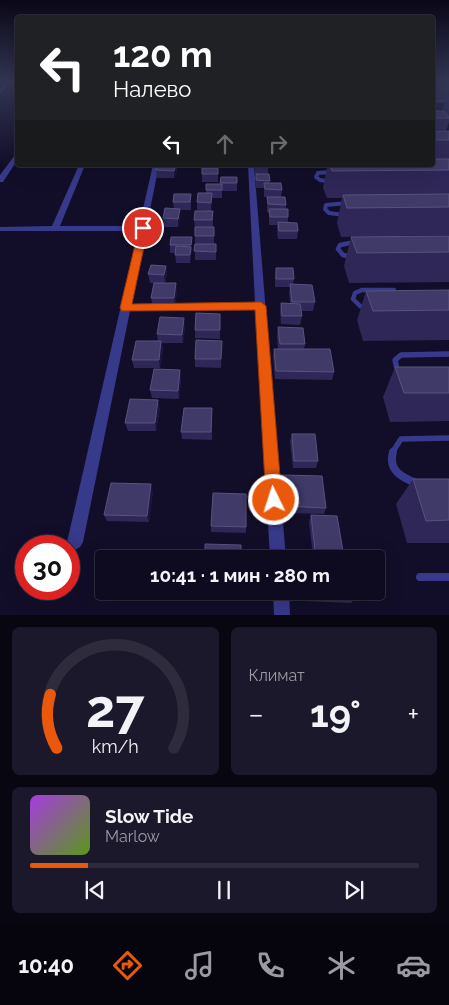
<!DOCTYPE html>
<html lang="ru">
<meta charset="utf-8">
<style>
:root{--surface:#0e0a1f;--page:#1c182c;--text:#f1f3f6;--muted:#9b9aa4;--line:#2e2b3d;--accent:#ea580c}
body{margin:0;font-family:Raleway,sans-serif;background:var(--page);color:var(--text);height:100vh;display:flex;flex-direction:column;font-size:19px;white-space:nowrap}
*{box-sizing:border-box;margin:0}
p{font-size:16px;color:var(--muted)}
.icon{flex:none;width:28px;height:28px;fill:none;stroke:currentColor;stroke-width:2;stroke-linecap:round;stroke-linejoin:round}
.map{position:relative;height:615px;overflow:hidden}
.sheet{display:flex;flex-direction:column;gap:12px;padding:12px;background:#080611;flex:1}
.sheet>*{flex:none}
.guide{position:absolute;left:15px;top:15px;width:420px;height:152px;border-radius:5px;box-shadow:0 5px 20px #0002,0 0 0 1px var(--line);background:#202124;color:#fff;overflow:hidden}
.speed{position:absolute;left:15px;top:535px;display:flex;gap:10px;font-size:25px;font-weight:700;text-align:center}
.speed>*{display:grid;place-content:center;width:65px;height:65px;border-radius:50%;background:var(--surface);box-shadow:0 5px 20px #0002,0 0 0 1px var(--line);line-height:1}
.speed .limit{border:8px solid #d22;background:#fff;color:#111}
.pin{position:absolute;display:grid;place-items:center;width:42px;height:42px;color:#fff;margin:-21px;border:2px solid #fff;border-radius:50%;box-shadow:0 1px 5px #0007}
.me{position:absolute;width:55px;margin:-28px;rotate:356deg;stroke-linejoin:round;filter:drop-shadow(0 0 4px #0008)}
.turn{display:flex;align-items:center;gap:18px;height:105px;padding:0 15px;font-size:22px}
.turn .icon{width:65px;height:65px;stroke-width:2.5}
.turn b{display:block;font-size:35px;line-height:42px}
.lanes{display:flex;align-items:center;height:48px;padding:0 15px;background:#0003;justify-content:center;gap:25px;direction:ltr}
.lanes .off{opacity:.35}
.big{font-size:38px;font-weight:700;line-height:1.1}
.sheet .tile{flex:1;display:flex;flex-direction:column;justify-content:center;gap:8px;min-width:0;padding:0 18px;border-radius:8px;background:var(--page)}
.sheet .dial{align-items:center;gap:0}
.dial svg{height:130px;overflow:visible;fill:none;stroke:var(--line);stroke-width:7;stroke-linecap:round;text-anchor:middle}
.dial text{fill:var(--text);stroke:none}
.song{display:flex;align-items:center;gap:15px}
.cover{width:60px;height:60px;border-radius:8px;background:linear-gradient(135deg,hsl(280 70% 55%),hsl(90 70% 35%))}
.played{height:5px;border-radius:2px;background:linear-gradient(90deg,var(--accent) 15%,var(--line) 15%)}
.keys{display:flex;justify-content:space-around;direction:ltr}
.heat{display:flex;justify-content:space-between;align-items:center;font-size:28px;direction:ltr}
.sheet .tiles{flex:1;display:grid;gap:12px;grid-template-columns:1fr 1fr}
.tile:last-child{grid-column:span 2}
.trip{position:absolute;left:95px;top:550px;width:290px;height:50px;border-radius:5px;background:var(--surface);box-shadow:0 5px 20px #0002,0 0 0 1px var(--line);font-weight:700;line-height:50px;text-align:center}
.dock{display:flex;height:80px;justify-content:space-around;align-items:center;background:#06040c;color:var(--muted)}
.dock .icon{width:35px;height:35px}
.dock .current{color:var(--accent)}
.dock b{font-size:22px;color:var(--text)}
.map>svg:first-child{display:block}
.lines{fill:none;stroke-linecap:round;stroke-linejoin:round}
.service-far4{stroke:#37398a;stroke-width:3}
.service-far3{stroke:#37398a;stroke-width:4}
.service-far2{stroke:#37398a;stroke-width:4.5}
.service-far1{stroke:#37398a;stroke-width:5.5}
.service{stroke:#37398a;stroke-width:8}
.minor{fill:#37398a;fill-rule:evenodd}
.wall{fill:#2e2757}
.shaded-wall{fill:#1b153d}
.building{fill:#403a69;stroke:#585280}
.route{fill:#ea580c;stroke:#983908}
</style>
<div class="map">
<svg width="449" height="615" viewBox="0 0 449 615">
<rect width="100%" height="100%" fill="#120e29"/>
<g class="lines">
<path class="service-far4" d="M432,101H449
M432,107L439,115"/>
<path class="service-far3" d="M331,182L320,180L316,177L318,173L332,172
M344,215L329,213L325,209L326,205L348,203"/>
<path class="service-far2" d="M351,257L343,255L338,249L340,245L355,242
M366,308L360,306L353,299L355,293L362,290H394"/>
<path class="service-far1" d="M401,371L397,369L395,360L401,355L449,354
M392,453L401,439L449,438"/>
<path class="service" d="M393,452C388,470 401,477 416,483
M420,577H449"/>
<path class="minor" d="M6,81H11L0,94V89Z
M18,151V159L3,182H0V175Z
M79,165H85L60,226H139L153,165H159L131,304L255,303L248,165H254L286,559H270L256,310L130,311L83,542L80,547L75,550L70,547L67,542L138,231H0V227L52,226Z
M273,591H289L290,615H274Z"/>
</g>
<path class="wall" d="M432,81H449V122L446,131L449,140V235L341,237L337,223L342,198H327L323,188L327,167L318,168V165H432V111H442L446,99H436L432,95V90L435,82H432Z
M158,165H176L177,171L174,178H157L156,170Z
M255,165H268V174H255Z
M218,168V182H202V174Z
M256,174H269V183L282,190L281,197L286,205V209L288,217V222L298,231L297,239H278L277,230V225H269V213L267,212V197H264V188H255Z
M221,177H237V191H222V198H212L211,211L197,210V202L206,193V184H220Z
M191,194V210H180V217L178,227H164L163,218L174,209L173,202Z
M213,211V227H214V244H216V260H195V228L194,220Z
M449,236V282L349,283L344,266L351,237Z
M192,237V246L190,263H176L175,253H170V245Z
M166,266L167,274L165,283H150L148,274Z
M276,268L294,279L293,284L315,302L313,311H301L302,316L300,325L281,324L280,311L281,303H290L289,293L290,287H275V276Z
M449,290V340L363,341L357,320L366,291Z
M177,292L175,306H153L151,298Z
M220,322V339L195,338V330Z
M185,326L183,343H162L163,350L160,368H134L132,360L158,341L157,334Z
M278,327L305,344L304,349L334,372L332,380L275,379L273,357L274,349H278L277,336Z
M222,341L221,368L195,367V359Z
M395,367H449V421L390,422L383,397Z
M181,378L179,399L152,398L150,390Z
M160,408L156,431H128L125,423Z
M212,408V440L182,439L181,432Z
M292,434L318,461L316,468H293L290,441Z
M282,475L326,508L324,514L283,513L281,482Z
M413,479H449V543H407L396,504Z
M153,491L149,522L107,521L104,515Z
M311,515L343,551L339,557L313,556L309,522Z
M211,526L246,527V533L211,532Z
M304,591H354L355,598L351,603L305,601Z"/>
<path class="shaded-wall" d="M176,165L177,171L174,178V171Z
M180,209V217L178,227V219Z
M192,237V246L190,263V255Z
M166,266L167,274L165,283L164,275Z
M176,283L177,292L175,306L174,298Z
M184,318L185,326L183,343L182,335Z
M161,341L163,350L160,368L159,360Z
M180,370L181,378L179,399L178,391Z
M158,400L160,408L156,431L155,423Z
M151,484L153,491L149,522L147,516Z"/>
<path class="building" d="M432,111H444L449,117V118H432Z
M449,131V140H432V132Z
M432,159H449V170L332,171L330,165H432Z
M158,165H176L174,171L156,170Z
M255,165H268V166H255Z
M202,168H218V174H202Z
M256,174H269L270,181L256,180Z
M221,177H237V183H220Z
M264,183H281L282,190L265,189Z
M206,184H222V190H206Z
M198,193H212L211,203L197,202Z
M174,194H191L190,202H173Z
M449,194V207L347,208L343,195Z
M267,197H285L286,205L268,204Z
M165,208L180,209L178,219L163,218Z
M269,209H288V217H270Z
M195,211H213L212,220H194Z
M278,222L297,223L298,231H279Z
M195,227H214V236H195Z
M449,236V252L357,253L351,237Z
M171,237H192L191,245H170Z
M195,244H216V252L194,251Z
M176,246L191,247L190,255H175Z
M151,265L166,266L164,275L148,274Z
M276,268H293L294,279H276Z
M154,283H176L174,298H151Z
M290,284L312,285L315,302H292Z
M449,290V310L373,311L366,291Z
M281,303L300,304L302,316H282Z
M196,313L220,314V330H195Z
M160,317L184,318L182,335L157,334Z
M278,327L303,328L305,344H280Z
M196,340L222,341L221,359H195Z
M136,341H161L159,360H132Z
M274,349H330L334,372L276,371Z
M395,367H449V393H404Z
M154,369L180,370L178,391L150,390Z
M130,399L158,400L155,423H125Z
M184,408H212L211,432H181Z
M292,434H315L318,461H294Z
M282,475L322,476L326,508L284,506Z
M413,479H449V520L426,521Z
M111,483L151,484L147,516L104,515Z
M213,493L246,494V527L211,526Z
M311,515L337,516L343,551L315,550Z
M205,544L241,545V559H205Z
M304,556L349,557V559H304Z
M307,591H354L355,598L307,596Z"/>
<linearGradient id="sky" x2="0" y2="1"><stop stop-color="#0a0817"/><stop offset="0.49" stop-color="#333654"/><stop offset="1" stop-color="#333654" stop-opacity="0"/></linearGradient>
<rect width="449" height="167" fill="url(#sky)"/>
<path class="route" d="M143,225L148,228L132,304L261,302L266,306L282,500L280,506L274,508L269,506L266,500L255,310L122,311L120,308L139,228Z"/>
</svg>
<div class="speed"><div class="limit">30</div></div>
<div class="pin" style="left:143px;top:228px;background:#d93025"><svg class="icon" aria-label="arrive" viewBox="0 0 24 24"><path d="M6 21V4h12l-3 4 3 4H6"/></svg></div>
<svg class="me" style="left:274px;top:500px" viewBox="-20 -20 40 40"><circle r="17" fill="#ea580c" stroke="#fff" stroke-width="3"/><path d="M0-11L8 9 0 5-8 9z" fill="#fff"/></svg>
<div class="trip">10:41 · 1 мин · 280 m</div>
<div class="guide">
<div class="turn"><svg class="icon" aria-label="left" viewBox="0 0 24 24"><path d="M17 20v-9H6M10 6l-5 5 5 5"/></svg><div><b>120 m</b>Налево</div></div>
<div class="lanes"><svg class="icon" aria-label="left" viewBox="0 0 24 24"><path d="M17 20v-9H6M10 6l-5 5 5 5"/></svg><svg class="icon off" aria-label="ahead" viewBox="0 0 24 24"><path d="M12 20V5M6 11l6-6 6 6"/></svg><svg class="icon off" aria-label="right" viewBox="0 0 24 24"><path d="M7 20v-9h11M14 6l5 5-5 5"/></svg></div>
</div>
</div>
<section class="sheet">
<div class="tiles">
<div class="tile dial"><svg viewBox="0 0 100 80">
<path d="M14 69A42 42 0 1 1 86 69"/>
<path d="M14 69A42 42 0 0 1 10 36" stroke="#ea580c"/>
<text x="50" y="56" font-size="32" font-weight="700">27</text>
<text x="50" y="72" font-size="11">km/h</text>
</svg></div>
<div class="tile"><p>Климат</p>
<div class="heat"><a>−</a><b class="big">19°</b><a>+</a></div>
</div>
<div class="tile">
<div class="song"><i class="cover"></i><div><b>Slow Tide</b><p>Marlow</p></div></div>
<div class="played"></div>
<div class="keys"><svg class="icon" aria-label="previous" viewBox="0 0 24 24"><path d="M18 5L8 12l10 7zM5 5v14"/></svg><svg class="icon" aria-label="pause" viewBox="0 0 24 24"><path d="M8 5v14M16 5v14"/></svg><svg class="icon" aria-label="next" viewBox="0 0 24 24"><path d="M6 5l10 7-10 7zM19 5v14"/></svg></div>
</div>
</div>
</section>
<nav class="dock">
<b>10:40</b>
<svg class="icon current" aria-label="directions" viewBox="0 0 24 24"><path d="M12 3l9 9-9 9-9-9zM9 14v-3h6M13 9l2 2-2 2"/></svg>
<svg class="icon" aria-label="music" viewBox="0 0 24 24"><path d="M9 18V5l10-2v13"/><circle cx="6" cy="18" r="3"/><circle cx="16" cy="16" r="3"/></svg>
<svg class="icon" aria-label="phone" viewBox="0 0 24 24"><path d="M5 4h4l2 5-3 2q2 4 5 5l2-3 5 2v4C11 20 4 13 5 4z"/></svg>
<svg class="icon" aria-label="climate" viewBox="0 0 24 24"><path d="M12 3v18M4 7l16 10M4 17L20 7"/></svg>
<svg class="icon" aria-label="car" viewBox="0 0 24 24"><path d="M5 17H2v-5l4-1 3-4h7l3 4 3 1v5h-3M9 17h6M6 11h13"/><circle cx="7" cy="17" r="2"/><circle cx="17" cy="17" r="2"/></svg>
</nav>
